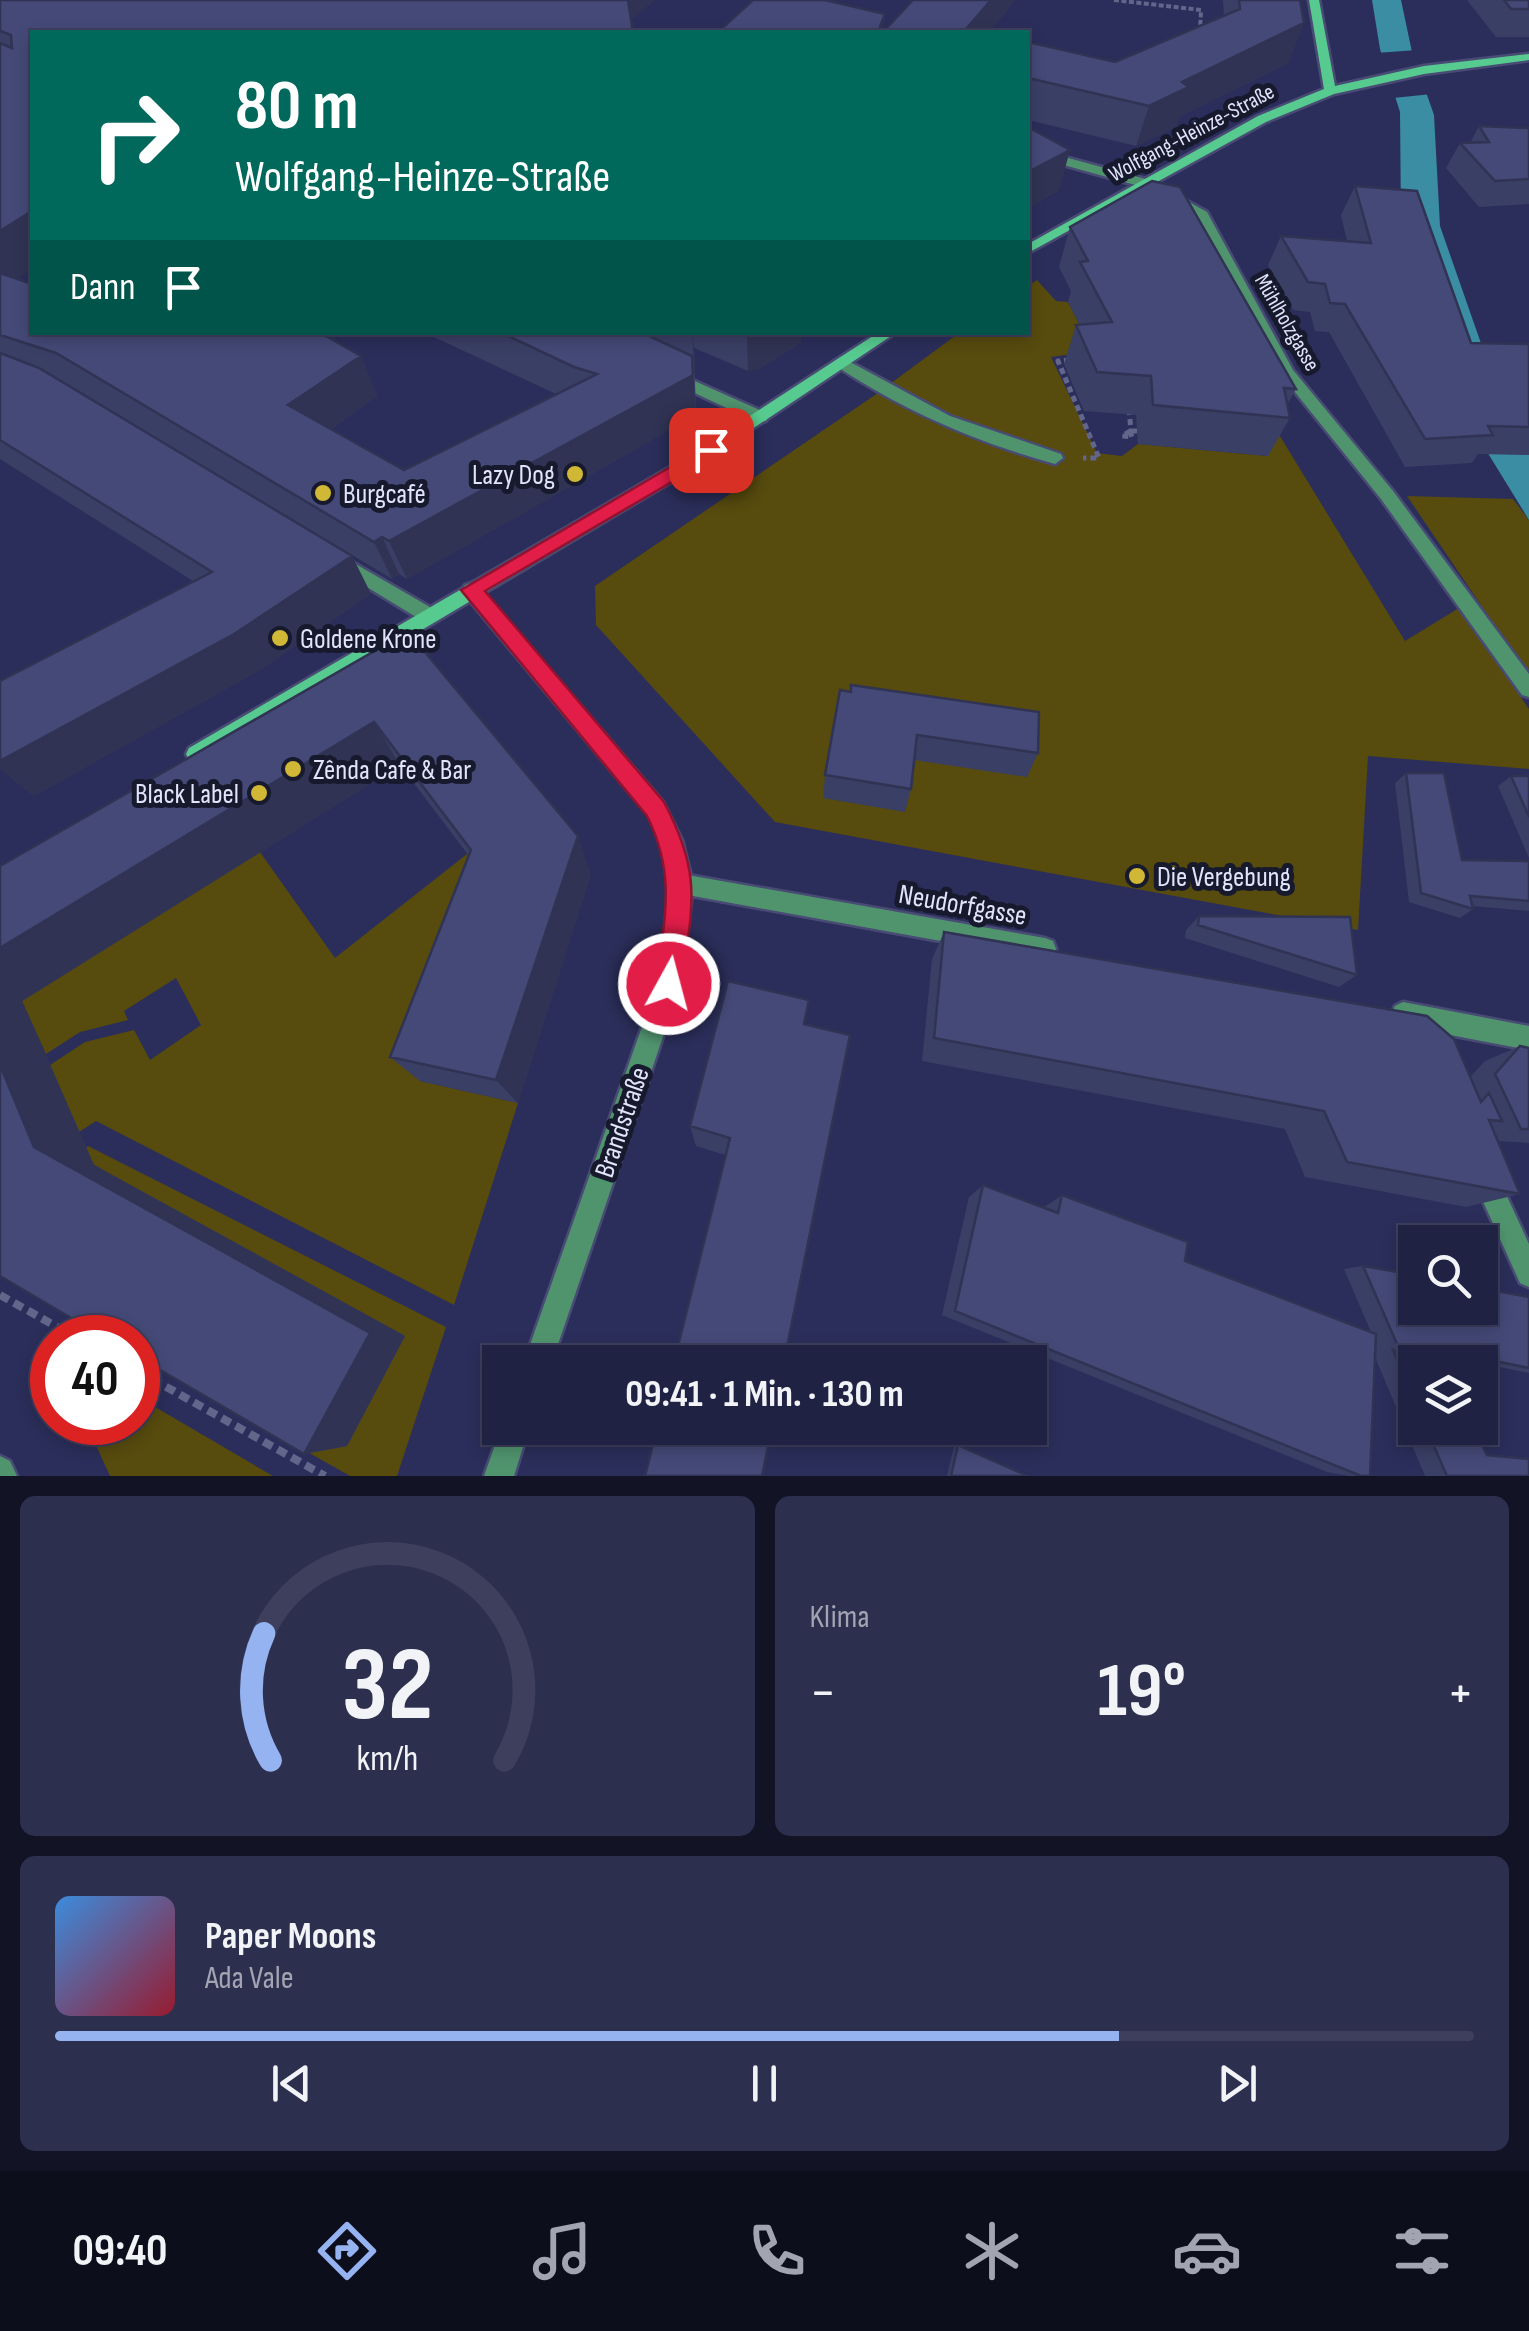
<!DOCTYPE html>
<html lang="de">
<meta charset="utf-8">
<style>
:root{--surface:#202244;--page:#2d2f4f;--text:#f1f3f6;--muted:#a2a4b2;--line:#3d3f5d;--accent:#95b2f1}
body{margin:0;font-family:"Sofia Sans Condensed",sans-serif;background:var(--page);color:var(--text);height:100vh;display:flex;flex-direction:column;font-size:38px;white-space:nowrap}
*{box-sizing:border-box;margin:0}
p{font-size:32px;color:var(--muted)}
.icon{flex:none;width:55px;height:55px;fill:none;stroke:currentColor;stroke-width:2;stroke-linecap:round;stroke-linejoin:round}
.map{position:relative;height:1476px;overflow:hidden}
.sheet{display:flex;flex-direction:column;gap:20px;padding:20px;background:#121325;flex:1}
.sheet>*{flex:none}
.hud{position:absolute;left:30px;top:30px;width:1000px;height:305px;border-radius:0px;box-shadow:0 5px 15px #0003,0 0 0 2px var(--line);background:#00695c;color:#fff;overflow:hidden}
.buttons{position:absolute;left:1398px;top:1225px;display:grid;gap:20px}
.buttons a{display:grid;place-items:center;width:100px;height:100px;border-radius:0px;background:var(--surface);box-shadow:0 5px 15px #0003,0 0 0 2px var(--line);font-size:50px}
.speed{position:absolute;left:30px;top:1315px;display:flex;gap:20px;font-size:50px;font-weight:700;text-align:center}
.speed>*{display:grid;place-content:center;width:130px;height:130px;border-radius:50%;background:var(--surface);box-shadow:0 5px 15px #0003,0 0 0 2px var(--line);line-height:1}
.speed .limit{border:15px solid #d22;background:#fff;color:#111}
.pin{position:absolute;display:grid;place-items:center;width:85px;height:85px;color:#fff;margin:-42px;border-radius:20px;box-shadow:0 5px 15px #0006}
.me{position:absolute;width:110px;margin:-55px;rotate:7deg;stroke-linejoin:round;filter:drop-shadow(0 0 8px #0008)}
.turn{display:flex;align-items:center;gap:35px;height:210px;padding:0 40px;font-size:45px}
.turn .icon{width:130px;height:130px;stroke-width:2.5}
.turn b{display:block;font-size:70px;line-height:85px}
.then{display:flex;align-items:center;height:95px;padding:0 40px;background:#0003;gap:20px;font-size:38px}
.big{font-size:75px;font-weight:700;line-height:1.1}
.sheet .card{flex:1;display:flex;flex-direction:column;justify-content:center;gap:15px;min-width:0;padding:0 35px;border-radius:15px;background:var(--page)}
.sheet .dial{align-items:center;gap:0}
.dial svg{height:260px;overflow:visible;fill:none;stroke:var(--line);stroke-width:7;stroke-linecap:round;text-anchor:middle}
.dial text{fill:var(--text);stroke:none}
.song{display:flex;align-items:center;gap:30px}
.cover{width:120px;height:120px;border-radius:15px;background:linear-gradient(135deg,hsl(210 70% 55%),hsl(350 70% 35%))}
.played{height:10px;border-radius:5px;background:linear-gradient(90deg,var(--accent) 75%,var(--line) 75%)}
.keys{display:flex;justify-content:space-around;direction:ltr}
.heat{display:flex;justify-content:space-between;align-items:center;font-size:55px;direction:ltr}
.sheet .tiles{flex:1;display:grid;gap:20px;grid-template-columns:1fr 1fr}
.card:last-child{grid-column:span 2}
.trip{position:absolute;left:482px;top:1345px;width:565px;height:100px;border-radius:0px;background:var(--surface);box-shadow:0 5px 15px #0003,0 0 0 2px var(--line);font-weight:700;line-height:100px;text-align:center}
.tab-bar{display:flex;height:160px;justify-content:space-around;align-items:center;background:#0d0e1b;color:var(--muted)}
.tab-bar .icon{width:70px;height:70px}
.tab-bar .on{color:var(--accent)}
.tab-bar b{font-size:45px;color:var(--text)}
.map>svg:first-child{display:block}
.green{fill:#574b0e}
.water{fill:#3a8da2}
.pier{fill:#2b2e5a}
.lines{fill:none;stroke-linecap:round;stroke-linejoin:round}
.service-casing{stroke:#484b74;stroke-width:5}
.minor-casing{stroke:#484b74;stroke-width:5}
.tertiary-casing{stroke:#484b74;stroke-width:5}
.secondary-casing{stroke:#484b74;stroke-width:5}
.path-far2{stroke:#63668b;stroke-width:4;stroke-dasharray:5 2.5;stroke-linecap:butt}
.path-far1{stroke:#63668b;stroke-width:5;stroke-dasharray:6 4;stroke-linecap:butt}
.path{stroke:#63668b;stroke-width:8;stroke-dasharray:10 6;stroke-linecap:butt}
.service{fill:#50946e;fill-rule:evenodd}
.minor{fill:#50946e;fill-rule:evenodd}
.tertiary{fill:#50946e;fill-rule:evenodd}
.secondary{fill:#57cb8f;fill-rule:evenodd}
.wall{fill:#3a3f66}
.shaded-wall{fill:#303353}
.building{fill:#444977;stroke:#303353;stroke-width:2.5}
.route{fill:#e11d48;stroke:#92132f;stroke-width:2.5}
.poi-dot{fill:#d0b736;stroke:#17192d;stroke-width:4}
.labels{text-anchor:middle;stroke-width:10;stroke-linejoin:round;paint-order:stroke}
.far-street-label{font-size:22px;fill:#e1e5fb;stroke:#17192d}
.poi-label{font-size:28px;fill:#e1e5fb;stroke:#17192d;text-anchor:start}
.street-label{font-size:28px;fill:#e1e5fb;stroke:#17192d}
</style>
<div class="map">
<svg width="1529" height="1476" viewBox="0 0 1529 1476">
<rect width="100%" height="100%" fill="#2b2e5a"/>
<path class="green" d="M1037,280L1056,301L1068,302L1093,351L1051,357L1097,453L1122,456L1138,444L1268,456L1275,428L1405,641L1459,608L1529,709V769L1368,756L1358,930L775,822L596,625L595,586L875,395L959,333L1028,332V286Z
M1407,496L1513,499L1529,520V676Z
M260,852L335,958L467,854L492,887L420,1081L518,1103L454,1305L96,1121L79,1132L50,1065L85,1042L134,1030L150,1060L201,1025L176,978L124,1011L128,1020L80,1032L46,1054L22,1001Z
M88,1146L446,1327L397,1476H350L304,1450L175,1211L77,1155Z
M138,1397L273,1476H110L86,1423L138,1422Z"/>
<path class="water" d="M1372,0H1401L1412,52L1434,115L1440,226L1491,372L1529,440V520L1489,455L1458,388L1401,220L1400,112L1380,49Z"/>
<path class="pier" d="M1417,50L1432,94L1393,98L1376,53Z"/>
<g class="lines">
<g class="service-casing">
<path id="service" d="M841,357L950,416L1061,454L1063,458L1055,464C976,442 904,411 836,366L833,362Z
M1387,489L1393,491L1529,674V697L1522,695L1381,499V491Z
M1484,1162L1493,1166L1529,1244V1287L1520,1283L1471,1175L1475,1166Z"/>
</g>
<g class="minor-casing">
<path id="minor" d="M1028,147L1149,180L1207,212L1293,370L1393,491V499H1381L1282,376L1197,218L1139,186L1028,155Z
M670,370L766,413L768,417L766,421H754L665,379L662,375Z
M340,555L435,610L437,615L435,620H421L334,567L331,562Z
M682,874L1045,938L1053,941L1056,949L1053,957L1045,960L682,894L674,891L671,884L674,877Z
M1403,1002L1529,1026V1050L1403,1026L1395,1022L1391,1014L1395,1006Z
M0,1456L10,1461L17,1476H0Z"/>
</g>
<g class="tertiary-casing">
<path id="tertiary" d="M471,583L477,585L663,802L682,840L693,884L681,984L552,1362H524L657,984L671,884L660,840L649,816L465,595L462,590L465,585Z
M501,1428H529L514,1476H484Z"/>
</g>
<g class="secondary-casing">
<path id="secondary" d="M1309,0H1319L1335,86L1424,66L1529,54V60L1424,74L1334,94L1266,122L1028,253V244L1258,116L1324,89Z
M879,332H897L691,470L203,760L196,763L189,760L186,754L189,748L679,462Z"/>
</g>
<path class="path-far2" d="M1114,0L1201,10L1200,32"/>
<path class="path-far1" d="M1070,360L1058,361L1099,458H1083
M1129,409L1131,431
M1130,431L1132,437L1122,436Z
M1131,431H1137"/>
<path class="path" d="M0,1295L77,1338
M138,1371L325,1476"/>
<use href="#service" class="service"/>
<use href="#minor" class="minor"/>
<use href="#tertiary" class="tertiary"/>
<use href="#secondary" class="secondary"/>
</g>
<path class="wall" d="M0,0H655L631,19L32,32L17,279L32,332H343L332,340L361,356L377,396L331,429L404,470L556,394L423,332H801V343L759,369L748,371L694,348L696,415L407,579L399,574L392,579L79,392L352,556L371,594L260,670L34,796L0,769V681L193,581L0,459Z
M1223,0H1300L1304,23L1288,63L1179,117L1176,127L1136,146L1028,120V42L1115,62L1224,16Z
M1467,0H1529V37H1496Z
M1479,126L1529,128V204L1479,207L1446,168L1460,143H1470Z
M1355,186L1471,343L1529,344V455L1478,454L1472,463L1405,467L1329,332L1315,331L1310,312L1293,310L1268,265L1281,236L1347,241L1341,215Z
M1070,227L1296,389L1287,405L1290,418L1268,456L1138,444L1136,415L1084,411L1064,364L1076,325H1080L1068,302L1071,291L1059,267Z
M392,641L591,874L518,1103L420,1081L390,1057L469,856L400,765L22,1001L94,1165L405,1336L347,1446L304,1454L0,1276V866Z
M840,690L1038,753L1027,777L914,760L911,789L905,812L823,798L825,775Z
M1406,773L1462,860L1529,861V911L1472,906L1473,909L1460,918L1409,902L1395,783Z
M1511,776H1529V858L1498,786Z
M1199,916L1357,975L1339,987L1185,938L1186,930Z
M944,932L1470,1077L1485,1061L1520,1046L1529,1048V1143L1498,1141L1520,1194L1466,1207L1305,1177L1285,1129L922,1061L932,959Z
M806,1024L725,1155L696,1146L690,1126Z
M983,1185L1043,1208L1062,1195L1185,1261L1371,1332L1344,1269L1363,1266L1529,1297V1373L1442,1355L1415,1362V1428H1474L1486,1454L1529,1458V1476H1425L1375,1357L1370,1476H1350L1327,1472L942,1315L969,1197Z
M955,1443L1028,1476H947Z"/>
<path class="shaded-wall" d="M628,0H655L630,20Z
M991,0H1016L990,32L967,28Z
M885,14L883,32H878Z
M1304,23L1288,63L1179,117L1176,127L1136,146L1149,106L1182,82Z
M1070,150L1059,191L1028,208V172Z
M32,211V269L0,290V231Z
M297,332H343L308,357Z
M692,332L694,348L695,378Z
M747,332H801V343L759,369L748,371Z
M361,356L377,396L308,445L288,405Z
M692,356L696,415L407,579L389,541Z
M382,537L399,574L392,579L374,542Z
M352,556L371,594L260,670L34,796L0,769V761Z
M374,722L400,765L22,1001L94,1165L405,1336L347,1446L304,1454L34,1147L0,1065V948Z
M578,836L591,874L518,1103L496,1080Z"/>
<path class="building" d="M0,0H628L633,32H32V211L0,231V43L12,48L11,35L0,31Z
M753,0H825L885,14L878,32H718Z
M913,0H991L967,28L986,32H883Z
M1239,0H1300L1304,23L1182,82L1189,87L1149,106L1028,78V42L1115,62L1240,9Z
M1504,0H1529V9H1511Z
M1479,126L1529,128V179L1495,181L1460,143L1489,142Z
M1028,127L1070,150L1028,172Z
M1152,181L1180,187L1296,389L1284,388L1290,418L1153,405L1151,376L1097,372L1076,325L1112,322L1080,262L1088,261L1070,227Z
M1355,186L1417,191L1471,343L1529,344V427L1488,426L1493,435L1425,439L1345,304L1330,303L1325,284L1308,282L1281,236L1371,243Z
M0,273L32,284V332H319L361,356L288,405L404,470L597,374L574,367L500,332H641L692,356L693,375L389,541L382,537L374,542L56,353L0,335Z
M0,353L39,368L352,556L234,634L0,761V681L212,572L0,440Z
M415,640L578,836L496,1080L390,1057L471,850L374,722L0,948V866L392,641Z
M851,685L1039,712L1038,753L917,735L911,789L825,775L840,690L851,692Z
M1406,773H1444L1462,860L1529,861V901L1470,896L1473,909L1421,893Z
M1511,776H1529V817Z
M1199,916L1350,917L1357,975L1198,925Z
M944,932L1427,1016L1454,1039L1481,1102L1489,1093L1502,1121L1489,1120L1520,1194L1347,1162L1324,1111L934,1038Z
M728,981L809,1000L804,1024L850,1035L784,1362H674L730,1138L690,1126Z
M1520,1046L1529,1048V1129H1521L1495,1074Z
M0,1065L34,1147L370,1333L304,1454L138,1357V1338H105L0,1276Z
M983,1185L1058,1213L1062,1195L1188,1242L1185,1261L1376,1334L1370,1476H1361L955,1311Z
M1363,1266L1415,1275V1308H1480V1288L1529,1297V1368L1440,1350L1445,1362H1415V1401L1393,1350L1401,1353Z
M657,1428H772L762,1476H645Z
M1426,1428H1474L1487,1455L1529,1459V1476H1447Z
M958,1445L1028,1476H951Z"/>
<path class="route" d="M711,443L718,445V455L485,591L664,802C703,876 692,904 682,984L678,993L669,997L660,993L656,984C664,920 677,876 647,816L461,590Z"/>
<g class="poi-dot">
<circle cx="575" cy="474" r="10"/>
<circle cx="323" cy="493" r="10"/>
<circle cx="280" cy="638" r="10"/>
<circle cx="293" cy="769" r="10"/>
<circle cx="259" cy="793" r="10"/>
<circle cx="1137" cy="876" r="10"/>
</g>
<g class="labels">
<g class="far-street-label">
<text transform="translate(1191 132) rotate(-28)" y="8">Wolfgang-Heinze-Straße</text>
<text transform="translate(1288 322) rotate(60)" y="8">Mühlholzgasse</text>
</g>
<g class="poi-label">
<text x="555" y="484" text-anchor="end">Lazy Dog</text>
<text x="343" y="503">Burgcafé</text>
<text x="300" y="648">Goldene Krone</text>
<text x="313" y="779">Zênda Cafe &amp; Bar</text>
<text x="239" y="803" text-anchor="end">Black Label</text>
<text x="1157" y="886">Die Vergebung</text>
</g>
<g class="street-label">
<text transform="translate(963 904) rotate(10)" y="10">Neudorfgasse</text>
<text transform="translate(621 1122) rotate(-71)" y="10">Brandstraße</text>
</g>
</g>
</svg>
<div class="buttons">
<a><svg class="icon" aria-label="search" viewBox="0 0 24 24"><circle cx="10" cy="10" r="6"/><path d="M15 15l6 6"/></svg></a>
<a><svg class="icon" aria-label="layers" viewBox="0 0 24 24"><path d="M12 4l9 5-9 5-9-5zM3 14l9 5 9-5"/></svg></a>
</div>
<div class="speed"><div class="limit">40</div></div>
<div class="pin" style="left:711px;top:450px;background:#d93025"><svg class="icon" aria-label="arrive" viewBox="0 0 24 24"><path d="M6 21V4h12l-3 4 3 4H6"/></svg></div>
<svg class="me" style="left:669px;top:984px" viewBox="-20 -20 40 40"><circle r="17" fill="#e11d48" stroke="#fff" stroke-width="3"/><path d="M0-11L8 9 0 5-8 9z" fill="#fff"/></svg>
<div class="trip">09:41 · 1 Min. · 130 m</div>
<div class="hud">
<div class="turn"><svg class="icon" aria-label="right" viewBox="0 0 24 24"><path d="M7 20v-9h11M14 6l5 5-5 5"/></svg><div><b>80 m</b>Wolfgang-Heinze-Straße</div></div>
<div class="then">Dann<svg class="icon" aria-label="arrive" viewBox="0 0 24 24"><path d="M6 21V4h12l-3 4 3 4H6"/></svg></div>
</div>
</div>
<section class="sheet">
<div class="tiles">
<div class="card dial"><svg viewBox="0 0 100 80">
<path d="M14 69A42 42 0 1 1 86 69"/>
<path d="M14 69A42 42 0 0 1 12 30" stroke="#95b2f1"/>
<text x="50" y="56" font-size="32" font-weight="700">32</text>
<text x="50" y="72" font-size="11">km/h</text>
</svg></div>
<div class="card"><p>Klima</p>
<div class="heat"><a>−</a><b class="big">19°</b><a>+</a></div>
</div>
<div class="card">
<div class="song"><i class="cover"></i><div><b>Paper Moons</b><p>Ada Vale</p></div></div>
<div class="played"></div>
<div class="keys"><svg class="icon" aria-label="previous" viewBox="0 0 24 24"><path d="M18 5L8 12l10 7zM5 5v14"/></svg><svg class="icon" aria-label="pause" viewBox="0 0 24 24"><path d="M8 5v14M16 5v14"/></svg><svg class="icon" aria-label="next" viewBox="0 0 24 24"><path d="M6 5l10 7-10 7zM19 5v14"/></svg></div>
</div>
</div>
</section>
<nav class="tab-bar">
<b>09:40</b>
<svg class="icon on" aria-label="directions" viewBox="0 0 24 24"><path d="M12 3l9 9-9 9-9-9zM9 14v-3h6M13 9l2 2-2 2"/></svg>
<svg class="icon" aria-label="music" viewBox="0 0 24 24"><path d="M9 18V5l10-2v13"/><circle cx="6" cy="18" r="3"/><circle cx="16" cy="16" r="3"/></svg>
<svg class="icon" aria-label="phone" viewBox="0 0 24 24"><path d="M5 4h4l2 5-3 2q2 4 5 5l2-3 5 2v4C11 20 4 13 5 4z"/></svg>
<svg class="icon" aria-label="climate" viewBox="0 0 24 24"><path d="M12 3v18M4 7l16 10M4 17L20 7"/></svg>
<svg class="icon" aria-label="car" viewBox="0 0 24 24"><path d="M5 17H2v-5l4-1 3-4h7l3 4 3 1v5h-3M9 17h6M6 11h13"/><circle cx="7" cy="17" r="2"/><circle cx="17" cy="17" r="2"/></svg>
<svg class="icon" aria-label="filters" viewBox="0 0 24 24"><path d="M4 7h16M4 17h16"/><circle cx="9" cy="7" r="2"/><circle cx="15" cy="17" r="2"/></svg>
</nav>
